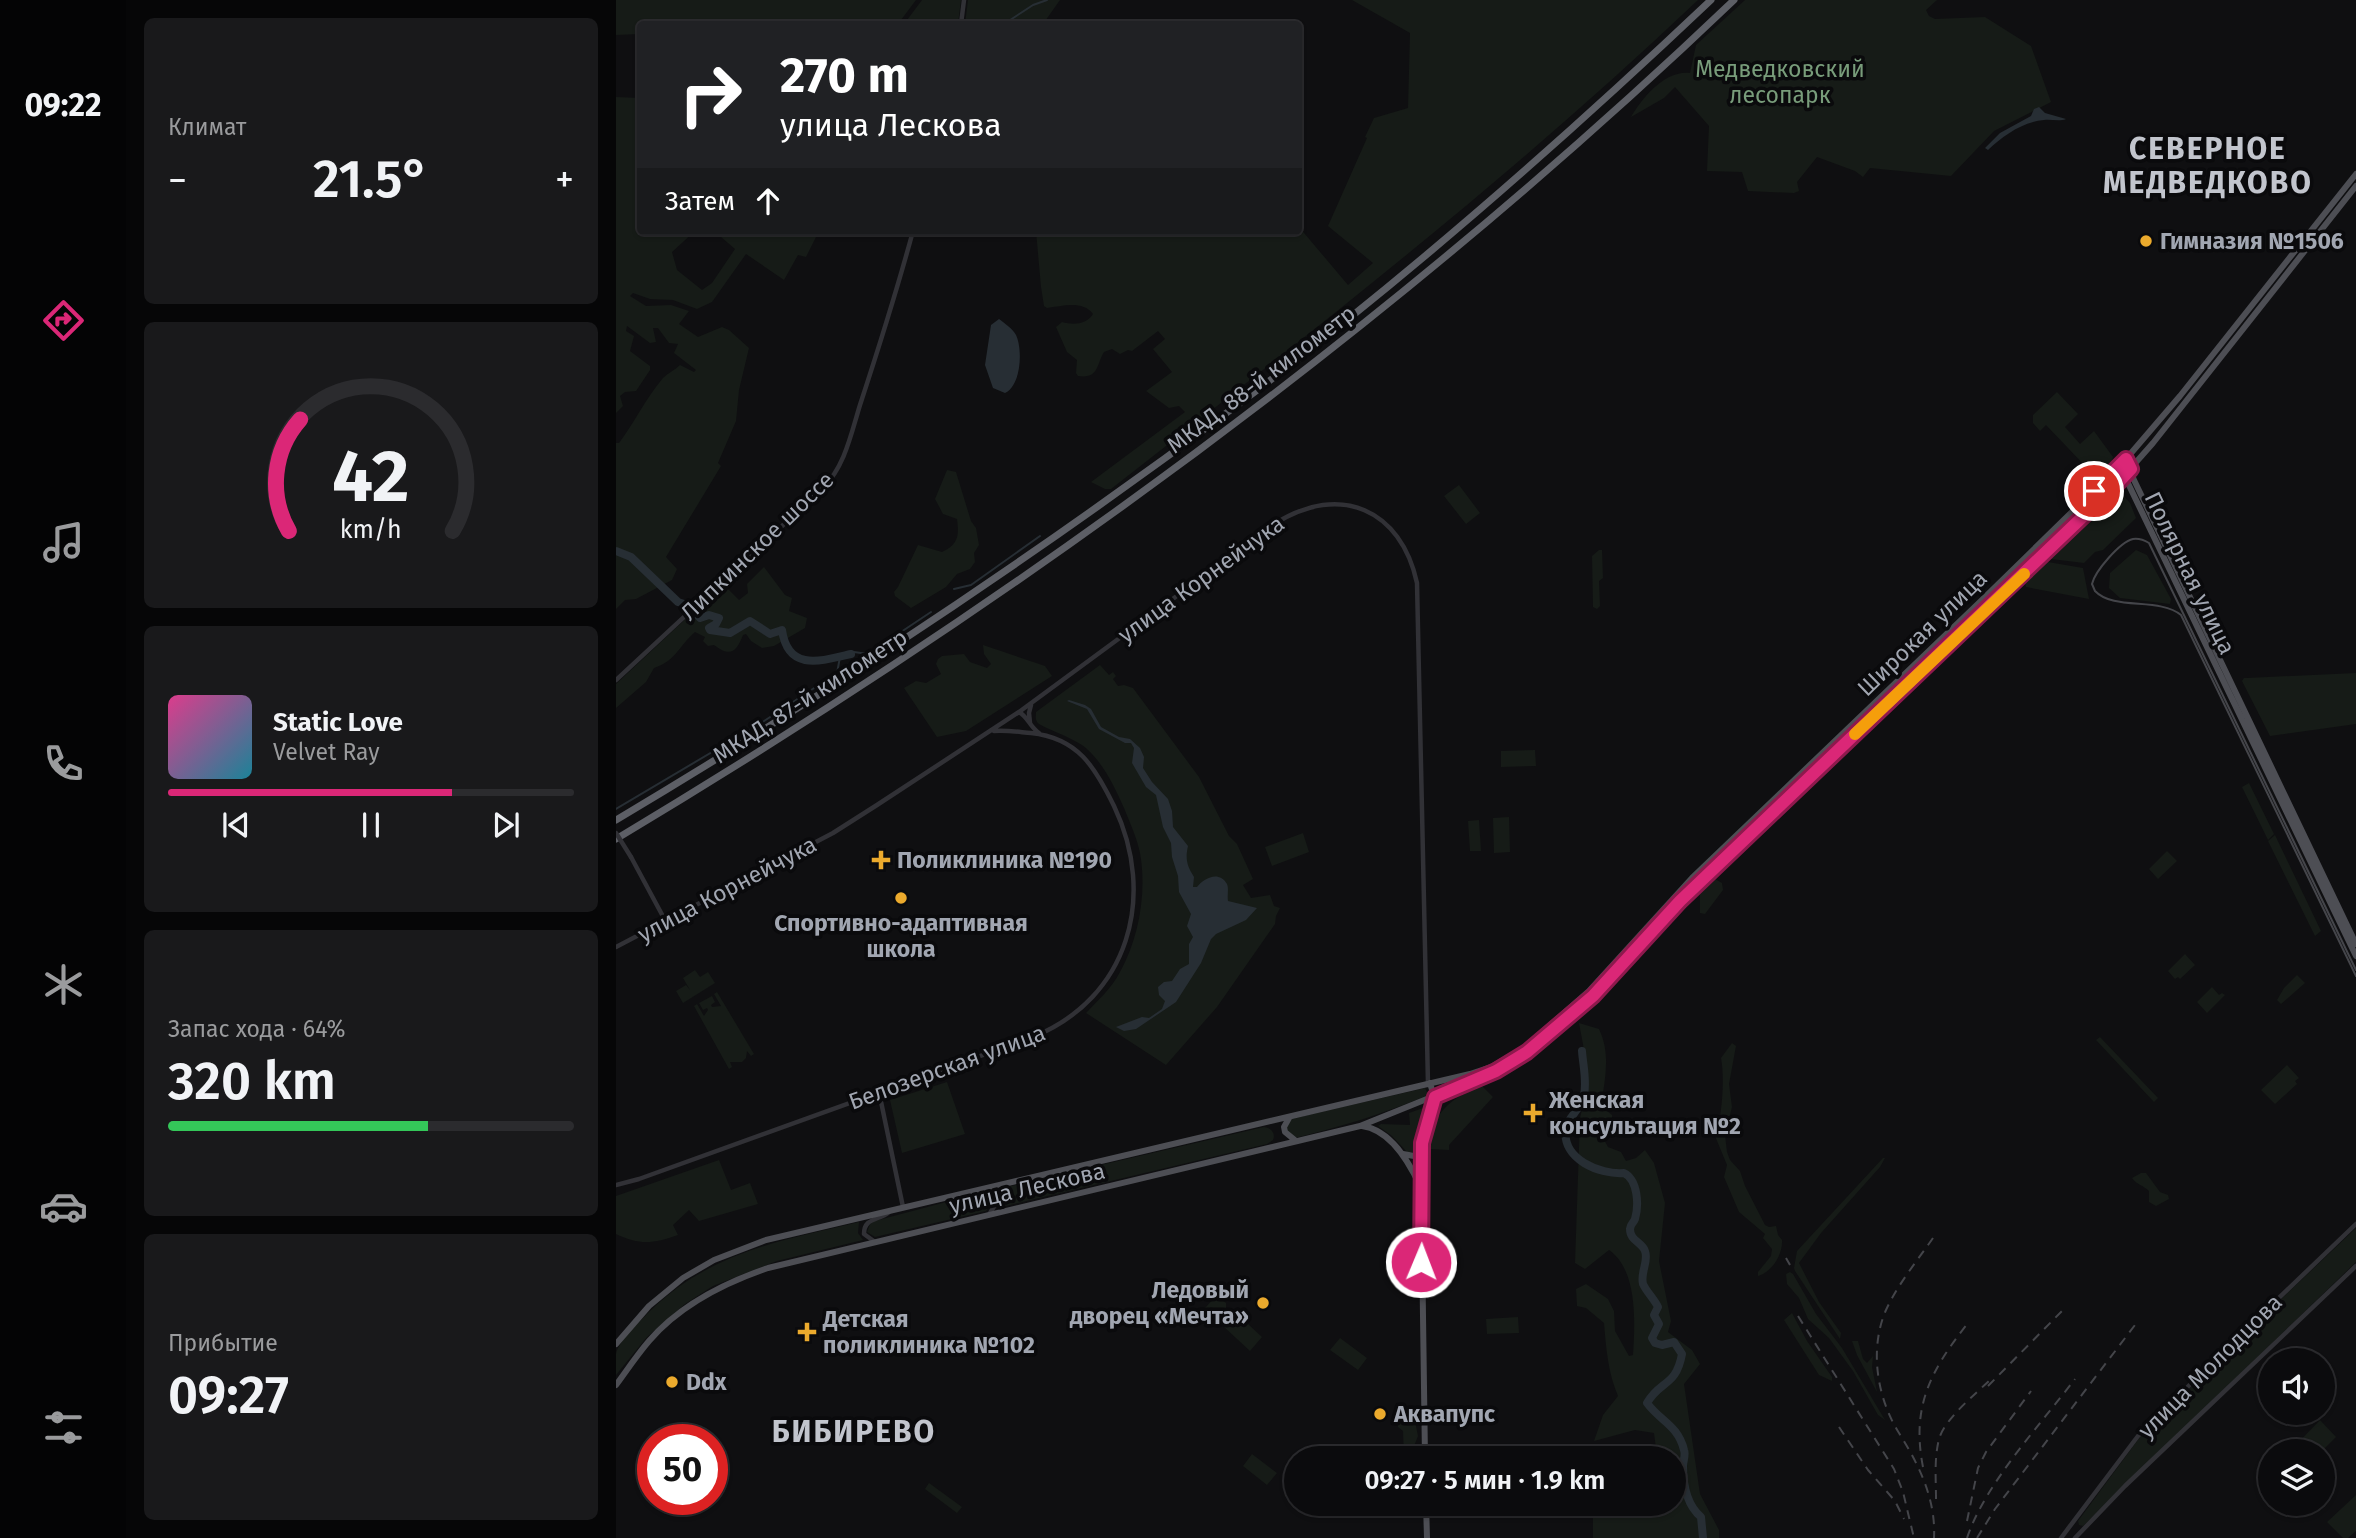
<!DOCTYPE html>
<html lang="ru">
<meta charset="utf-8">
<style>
:root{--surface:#0b0b0d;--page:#19191b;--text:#f1f3f6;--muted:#9a9b9d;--line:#2b2b2e;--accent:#db2777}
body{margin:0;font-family:"Fira Sans",sans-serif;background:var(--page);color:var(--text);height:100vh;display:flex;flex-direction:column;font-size:26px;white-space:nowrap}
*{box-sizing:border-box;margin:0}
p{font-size:23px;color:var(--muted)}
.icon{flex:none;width:38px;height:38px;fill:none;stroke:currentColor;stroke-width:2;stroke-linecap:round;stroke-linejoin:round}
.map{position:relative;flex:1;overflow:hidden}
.sheet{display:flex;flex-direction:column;gap:18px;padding:18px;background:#060607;width:490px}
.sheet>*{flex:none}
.guide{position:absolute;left:21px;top:21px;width:665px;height:214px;border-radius:7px;box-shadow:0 2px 5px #0004,0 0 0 2px var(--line);background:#202124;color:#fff;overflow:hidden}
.tools{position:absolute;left:1642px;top:1348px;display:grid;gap:14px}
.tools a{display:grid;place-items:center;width:77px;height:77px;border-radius:50%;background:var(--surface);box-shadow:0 2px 5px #0004,0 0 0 2px var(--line);font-size:35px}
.speed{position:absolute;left:21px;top:1424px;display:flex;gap:14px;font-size:35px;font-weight:700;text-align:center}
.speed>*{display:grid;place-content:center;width:91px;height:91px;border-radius:50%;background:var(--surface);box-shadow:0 2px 5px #0004,0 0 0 2px var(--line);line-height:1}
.speed .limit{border:10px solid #d22;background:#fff;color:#111}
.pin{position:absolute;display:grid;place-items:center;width:60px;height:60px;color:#fff;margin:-30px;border:4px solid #fff;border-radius:50%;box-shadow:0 2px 7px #0007}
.me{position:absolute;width:77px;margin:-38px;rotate:1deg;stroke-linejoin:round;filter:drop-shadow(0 0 5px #0008)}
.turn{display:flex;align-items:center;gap:24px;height:147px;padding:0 28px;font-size:32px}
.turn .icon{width:91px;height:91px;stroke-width:2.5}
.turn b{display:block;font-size:49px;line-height:60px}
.then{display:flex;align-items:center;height:66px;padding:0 28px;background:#0003;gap:14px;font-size:26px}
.big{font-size:52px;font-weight:600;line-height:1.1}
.sheet .card{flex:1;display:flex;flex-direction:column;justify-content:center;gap:10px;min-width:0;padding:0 24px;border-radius:10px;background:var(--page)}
.sheet .dial{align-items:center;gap:0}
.dial svg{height:182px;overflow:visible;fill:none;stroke:var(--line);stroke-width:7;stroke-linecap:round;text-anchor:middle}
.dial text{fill:var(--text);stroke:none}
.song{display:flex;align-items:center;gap:21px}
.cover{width:84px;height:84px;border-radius:10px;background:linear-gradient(135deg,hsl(330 70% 55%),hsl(190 70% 35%))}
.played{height:7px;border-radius:4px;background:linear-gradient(90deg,var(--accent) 70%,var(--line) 70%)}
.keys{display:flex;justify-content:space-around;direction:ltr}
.heat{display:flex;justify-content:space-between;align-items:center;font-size:38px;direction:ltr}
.charge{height:10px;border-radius:5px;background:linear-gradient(90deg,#34c759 64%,var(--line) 0)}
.trip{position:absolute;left:668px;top:1446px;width:402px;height:70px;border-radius:35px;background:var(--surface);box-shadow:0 2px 5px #0004,0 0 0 2px var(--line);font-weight:600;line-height:70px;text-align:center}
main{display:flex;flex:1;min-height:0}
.tab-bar{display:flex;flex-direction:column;width:126px;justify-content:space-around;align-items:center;background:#040405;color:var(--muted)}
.tab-bar .icon{width:49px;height:49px}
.tab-bar .current{color:var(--accent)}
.tab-bar b{font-size:32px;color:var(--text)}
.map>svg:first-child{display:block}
.green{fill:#161b17}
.water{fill:#272e34}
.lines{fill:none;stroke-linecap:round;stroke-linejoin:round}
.stream{stroke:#272e34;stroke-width:2}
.river{stroke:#272e34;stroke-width:8}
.minor{stroke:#313136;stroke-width:4.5}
.major{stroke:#4d4e54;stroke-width:6}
.highway{stroke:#5d5f66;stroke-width:7}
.tram{stroke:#44454a;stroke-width:2}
.rail{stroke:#44454a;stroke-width:2;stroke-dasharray:9 7;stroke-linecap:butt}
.minor-bridge{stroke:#313136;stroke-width:4.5}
.route-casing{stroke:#8e194d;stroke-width:18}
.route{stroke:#db2777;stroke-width:12}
.slow{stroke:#f59e0b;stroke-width:12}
.poi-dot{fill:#ebaa2d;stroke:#0a0a0c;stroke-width:2.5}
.labels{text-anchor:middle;stroke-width:7;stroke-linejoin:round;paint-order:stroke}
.park-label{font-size:23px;fill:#789c7a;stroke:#0a0a0c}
.poi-label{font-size:23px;font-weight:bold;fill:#a1a6b1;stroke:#0a0a0c;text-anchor:start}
.street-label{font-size:23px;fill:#a1a6b1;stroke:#0a0a0c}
.district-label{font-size:30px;font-weight:bold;letter-spacing:2px;fill:#c2c5cd;stroke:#0a0a0c}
</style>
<main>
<nav class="tab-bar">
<b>09:22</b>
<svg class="icon current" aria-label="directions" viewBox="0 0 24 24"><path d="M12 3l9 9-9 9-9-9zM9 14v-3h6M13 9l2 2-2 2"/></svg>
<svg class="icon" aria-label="music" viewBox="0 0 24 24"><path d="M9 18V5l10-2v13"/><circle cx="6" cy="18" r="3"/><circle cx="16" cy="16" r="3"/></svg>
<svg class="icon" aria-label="phone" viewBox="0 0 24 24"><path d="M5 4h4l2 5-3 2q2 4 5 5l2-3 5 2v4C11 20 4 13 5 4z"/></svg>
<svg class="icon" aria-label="climate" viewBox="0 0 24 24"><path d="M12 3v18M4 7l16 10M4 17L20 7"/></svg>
<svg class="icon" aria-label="car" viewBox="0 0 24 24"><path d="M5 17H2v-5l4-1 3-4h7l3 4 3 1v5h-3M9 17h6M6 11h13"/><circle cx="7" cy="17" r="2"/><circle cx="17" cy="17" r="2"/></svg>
<svg class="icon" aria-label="filters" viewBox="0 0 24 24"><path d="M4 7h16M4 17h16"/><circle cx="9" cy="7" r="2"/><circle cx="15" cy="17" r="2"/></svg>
</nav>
<section class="sheet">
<div class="card"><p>Климат</p>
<div class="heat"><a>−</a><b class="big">21.5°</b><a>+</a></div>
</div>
<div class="card dial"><svg viewBox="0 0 100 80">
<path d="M14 69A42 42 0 1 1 86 69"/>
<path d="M14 69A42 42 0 0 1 19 20" stroke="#db2777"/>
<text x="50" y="56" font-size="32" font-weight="700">42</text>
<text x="50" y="72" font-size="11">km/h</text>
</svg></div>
<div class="card">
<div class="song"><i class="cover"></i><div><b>Static Love</b><p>Velvet Ray</p></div></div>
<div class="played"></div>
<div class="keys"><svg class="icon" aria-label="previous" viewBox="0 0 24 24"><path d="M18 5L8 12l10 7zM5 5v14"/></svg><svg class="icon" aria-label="pause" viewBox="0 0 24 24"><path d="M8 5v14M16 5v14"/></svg><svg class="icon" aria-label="next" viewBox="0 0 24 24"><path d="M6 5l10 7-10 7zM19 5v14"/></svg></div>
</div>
<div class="card"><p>Запас хода · 64%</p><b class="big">320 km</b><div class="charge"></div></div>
<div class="card"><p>Прибытие</p><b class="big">09:27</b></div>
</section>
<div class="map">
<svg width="1740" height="1538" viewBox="0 0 1740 1538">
<rect width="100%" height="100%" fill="#0f0f11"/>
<path class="green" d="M0,0H300L282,24H24V34L0,35Z
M306,0H345L342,24H288Z
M352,0H444L427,24H349Z
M736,0H1082C897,176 696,332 495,489H489L475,482L569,412L563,406L553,408L530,391L556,372L537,349L549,339L542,331L516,351L512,350L504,354L496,349L488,352C480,365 483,379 462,376L460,373L461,360L451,352L440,327L446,322C457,325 470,325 477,314C467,300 446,306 431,308L428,306L425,287L420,231H682L683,227L732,285L757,263L712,226L751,138L749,137L758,118L792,108L794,33Z
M1129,0H1321L1310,10L1313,16L1319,19L1369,17L1415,46L1435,102L1378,131L1335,176L1254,168L1247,177L1239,171L1201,157L1181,182L1183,191L1178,193L1132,191L1126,172L1091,171L1093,126L1059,87L1048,98L1015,117C1026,98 1049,70 1074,73L1080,45Z
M0,97L24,98V231H79L56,252L61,270L86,290L96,283L119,249L98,231H203L190,257L182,255L168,280L130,254L96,302L81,309L57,300L34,299L17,293L14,296L30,306L55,305L73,311L63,324L82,337L106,327L113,330L133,348L123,390L120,421L102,463L105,466L50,557L61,569L56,580L20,599L9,600L0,609V443H3C18,423 30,398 47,378C52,373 59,370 64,365L78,372L80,370L58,353L62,344L53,343L42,328H37L40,342L34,343L11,326L10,331L18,336L14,351L34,366V370L20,391L9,392L4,396L7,406L0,413Z
M1441,392L1462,414L1449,427L1464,444L1478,431L1497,457L1495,465L1478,482L1470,473L1472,469L1430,425L1424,431L1417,423V415Z
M331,470L340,472L355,521L360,528L363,545L358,553L359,562L354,569L341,574L330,587L295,608L279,596L278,592L282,587L302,545L326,552C343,544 343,535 341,519L327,514L319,499Z
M843,485L864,513L850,524L828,496Z
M1505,493L1514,503L1520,518L1487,550L1479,552L1468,563L1435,559Z
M983,550H986L987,578L983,581L984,606L981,609L977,607L976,556Z
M1520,550L1531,555L1555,599L1554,604L1504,598L1493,588L1494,573Z
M1432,562L1467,568L1473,599L1410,587L1409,583Z
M148,567L169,595L176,598L173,611L191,618L189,628L158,646L146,648L135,641L130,634L127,635C120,653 114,657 98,645L92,646L87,641L89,637L79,632C62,647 60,661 38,668L30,682L0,708V684L107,584L123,600L132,593L131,584Z
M367,645L429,666L436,676L350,731L321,737L288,688L300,681L310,683L325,674L320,664L322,659L326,656L348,654L354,662L371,668L375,664L368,654Z
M484,665L493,675L497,672L500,676L497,679L502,686L508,685L517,688L583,777L613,836L621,844L637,879L627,885L635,898L654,895L658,906L664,908L660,916L659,924L601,1007L550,1065L470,1013C482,1000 496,988 504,972C523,938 531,892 524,853C521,838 514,823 508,808C499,788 489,766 472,750C461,738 425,728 421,722C419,718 420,716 420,712Z
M1740,673V724L1654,736L1626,681L1628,678H1631Z
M919,750L920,766L885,767V751Z
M1633,783L1658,834L1652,840L1626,787Z
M893,817L894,852L878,853L877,818Z
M863,820L865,851H854L852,821Z
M687,833L693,852L656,866L649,847Z
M1659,835L1705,931L1699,936L1652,841Z
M1551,851L1561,861L1542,879L1533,869Z
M1099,879L1106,883L1107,890L1089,914L1084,913V893Z
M1569,954L1579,965L1564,979L1562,977L1559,979L1552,971Z
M79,970L84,977L92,972L99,983L67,1003L60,991L70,985L74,990L67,978Z
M1681,975L1689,983L1665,1004L1661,1000L1668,988Z
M1596,987L1603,995L1606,993L1609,995L1591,1013L1581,1002Z
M101,992L138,1054L135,1056L131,1051L130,1058L126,1062H114L116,1067L113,1069L78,1006L81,1004L88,1016L92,1010L91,1008L87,1010L83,1003L96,996L99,1002L95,1005L96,1007L105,1006L98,994Z
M963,1023L983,1029C995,1054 989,1079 985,1106L996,1115V1122L986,1136L992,1147L1005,1152L1010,1161L1020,1158L1029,1150L1038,1163L1049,1203L1043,1261L1055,1321L1052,1332L1076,1350L1084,1364L1068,1384L1084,1494L1103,1530V1538H977V1503H1059V1458H1048L1040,1448L1038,1433L1019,1430L978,1441L987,1415L1002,1396C992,1373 990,1348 988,1323L970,1308L961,1306L960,1289L970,1284L992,1299L998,1311L999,1331L1013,1356L1017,1355C1019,1323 1022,1270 993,1250L969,1269L959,1263L964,1118L971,1089L969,1055Z
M1484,1037L1542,1098L1538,1102L1480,1040Z
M1116,1043L1120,1046L1113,1084L1116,1107L1109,1135L1111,1152L1114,1160L1124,1171L1129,1186L1149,1225L1153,1227L1160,1226L1162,1235L1166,1240C1167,1254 1156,1272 1142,1276V1272L1155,1256L1156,1249L1147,1238L1149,1234L1123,1212L1108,1177L1111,1165L1099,1136C1106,1119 1109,1078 1105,1058Z
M1671,1065L1683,1078L1679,1081L1681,1084L1659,1104L1645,1090Z
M331,1082L349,1134L286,1153L274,1100Z
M865,1085L877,1097L833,1145V1150L813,1149C819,1109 831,1102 865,1085Z
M809,1088L812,1094L810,1096C767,1114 724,1127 679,1138L671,1131V1124L675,1119Z
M810,1107L802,1128L797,1152H791L776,1136L762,1126L765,1124L794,1125L793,1113Z
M648,1127C655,1128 660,1133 657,1140L651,1144L381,1208L382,1197L378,1190Z
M1267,1158H1269L1264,1167L1205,1233L1183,1263L1203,1302L1225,1333L1224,1339L1179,1271L1178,1268L1181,1251Z
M103,1160L115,1190L134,1183L142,1204L83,1221L73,1210L57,1225L62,1235C37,1244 23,1245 0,1234V1196Z
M1525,1173H1530L1544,1192L1552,1195L1553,1199L1540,1206L1533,1202V1191C1527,1185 1521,1185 1516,1178Z
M368,1192L376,1202L370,1211L259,1237L251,1232L255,1222Z
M243,1222L242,1233L247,1240L161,1261L97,1286L69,1304L31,1337L0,1375C0,1368 0,1360 0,1354C2,1342 24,1321 33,1312C94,1252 164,1241 243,1222Z
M1740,1228V1262L1467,1526L1463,1525L1462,1521L1524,1437L1620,1342Z
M1174,1272L1177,1274L1200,1314L1226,1348L1269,1420L1262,1415L1237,1371L1213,1338L1192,1319L1183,1298L1171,1284L1170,1274Z
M598,1298H604L610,1303V1308L594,1326L590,1327L583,1321L582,1316Z
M619,1312L646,1337L634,1351L607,1326Z
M1176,1313L1191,1341L1216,1377V1381L1203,1375L1168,1320Z
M902,1317L903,1333L871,1334L870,1319Z
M724,1338L751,1358L742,1370L714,1350Z
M1236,1341H1242L1247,1359L1251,1363L1257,1356L1256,1367L1261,1392L1241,1355Z
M792,1418L799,1421L802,1436L798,1446L801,1458H788L787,1431L782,1427V1424Z
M1704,1420L1720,1437L1706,1451H1674Z
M1004,1446L1029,1454L1033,1458H980Z
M636,1454L661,1473L651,1485L627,1466Z
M313,1483L346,1507L341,1513L309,1489Z
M1740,1495V1531L1732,1538H1727L1711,1522Z"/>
<path class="water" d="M1423,107L1429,113L1450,119C1443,122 1436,119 1428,120C1406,122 1387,136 1372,150L1369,148L1384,133L1415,116L1418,109Z
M383,319C388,323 397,329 400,335C407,350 405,386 389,393L377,388L369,365L375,325Z
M453,700L469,705L475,709L485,727L503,737L514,739L524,748L528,757L527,768L536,782L552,799L556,811L557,827L572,846C569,859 571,866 578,877L577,887H581C588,878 603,870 611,884C613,889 611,895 612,901L641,908L630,920L600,934L595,939L585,963L560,1002L520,1029L508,1031L500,1027L526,1017L533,1018L546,1009L549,1001L543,995L542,987L548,982L556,981L564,969L573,964V944L577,937L571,926L575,914L563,892L562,876L556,857L555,843L547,827L540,795L530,787L516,763L518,748L515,743H509L483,729L471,709L451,701Z"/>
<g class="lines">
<path class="stream" d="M388,24L417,5L431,0
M338,589L355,585L424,536
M235,654L238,652L252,654L315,612
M0,809L145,723L221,673L224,657"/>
<path class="river" d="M0,551L15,557L62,602L71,605
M80,614L84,618L93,615L103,618L100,624L93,628L94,630L114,633L134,621L154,634L166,630C172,672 205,661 235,654
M966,1051C967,1065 971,1081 968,1095C965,1110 952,1116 950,1129C945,1159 984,1175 1008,1173C1022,1180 1023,1205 1019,1219C1017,1224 1015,1223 1014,1229C1014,1241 1026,1242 1029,1251C1033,1262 1024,1272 1027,1284C1030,1291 1038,1299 1042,1307L1038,1315L1043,1324L1036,1338L1039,1343L1046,1345L1058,1342L1066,1354C1060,1387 1044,1380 1031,1403C1044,1421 1062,1425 1068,1450C1070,1455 1067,1461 1067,1466C1067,1485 1071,1505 1085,1517L1087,1538"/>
<path class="minor" d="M345,24L348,0
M0,680L207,488C229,466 235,434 244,405C263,347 281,290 297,231
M403,712C412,717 414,727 423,733
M414,723L413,713L415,705
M15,857L50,922
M0,947L217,833L261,805L403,712L660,523C724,483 785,509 801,583L812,1084
M263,1092L287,1207
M0,1185L23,1179L417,1037C513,998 541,896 498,806C479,767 462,738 415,733C403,732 391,730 378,731
M370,1190L379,1197V1205L374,1213
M259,1242L248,1234C248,1217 263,1221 273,1212
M1445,1538L1522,1436L1619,1340L1740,1224
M1459,1538L1509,1486L1740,1266"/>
<path class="major" d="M1510,459L1518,480L1740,944
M1508,475L1740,956
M673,1118L668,1127L669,1132L680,1141
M746,1126C775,1130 793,1162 804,1186
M787,1154L798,1156L805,1150
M0,1344L33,1306L67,1278L98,1260L150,1240L854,1074L875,1067L908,1048L973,991L1076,878L1365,601L1510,459L1564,396L1740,174
M0,1385C11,1370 21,1355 33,1341C64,1305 108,1283 152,1268L744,1126L880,1071L927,1040L977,996L1064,901L1499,486L1537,443L1740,186
M809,1458L805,1174L806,1143L819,1100L814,1083
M810,1503L811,1538"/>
<path class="highway" d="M0,820C215,692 423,553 624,403C790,279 945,142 1095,0
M0,839C401,599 780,323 1118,0"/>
<path class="tram" d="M1740,970L1533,543C1528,540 1524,538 1517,539C1504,542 1479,571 1476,584L1479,591C1498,611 1543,597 1565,615L1740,976"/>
<path class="rail" d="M1317,1238C1301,1261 1282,1284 1270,1310C1253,1349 1261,1398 1283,1433C1303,1465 1320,1499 1318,1538
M1170,1258L1174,1265
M1182,1316L1278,1469L1287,1492L1298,1538
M1372,1386L1446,1311
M1223,1427L1252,1470L1279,1501L1288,1519
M1307,1467C1295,1406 1315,1370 1352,1323
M1320,1499C1320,1479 1318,1459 1323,1439C1329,1418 1361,1393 1377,1377
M1351,1521L1362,1468L1370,1452L1415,1391
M1351,1538C1369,1484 1424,1425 1459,1379
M1361,1538L1379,1509L1519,1325"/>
<path class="minor-bridge" d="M0,833L15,857"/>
</g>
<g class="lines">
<g class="route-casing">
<path id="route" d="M805,1262L806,1143L819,1097L880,1071L911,1052L977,996L1064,901L1499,486L1515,469L1510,459L1478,491"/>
</g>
<use href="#route" class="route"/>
<path class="slow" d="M1239,734L1408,574"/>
</g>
<g class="poi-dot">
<circle cx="1530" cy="241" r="7"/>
<path d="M261.5 849.5h7v7h7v7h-7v7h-7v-7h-7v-7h7z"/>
<circle cx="285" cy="898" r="7"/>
<path d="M913.5 1102.5h7v7h7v7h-7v7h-7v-7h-7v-7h7z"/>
<circle cx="647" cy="1303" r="7"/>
<path d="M187.5 1321.5h7v7h7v7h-7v7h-7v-7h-7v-7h7z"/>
<circle cx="56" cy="1382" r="7"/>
<circle cx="764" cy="1414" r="7"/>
</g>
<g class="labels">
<g class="park-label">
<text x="1164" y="77">Медведковский<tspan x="1164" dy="26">лесопарк</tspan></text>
</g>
<g class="poi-label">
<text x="1544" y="249">Гимназия №1506</text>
<text x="281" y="868">Поликлиника №190</text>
<text x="285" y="931" text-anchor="middle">Спортивно-адаптивная<tspan x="285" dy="26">школа</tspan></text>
<text x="933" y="1108">Женская<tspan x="933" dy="26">консультация №2</tspan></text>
<text x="633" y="1298" text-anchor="end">Ледовый<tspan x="633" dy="26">дворец «Мечта»</tspan></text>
<text x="207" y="1327">Детская<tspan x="207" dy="26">поликлиника №102</tspan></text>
<text x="70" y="1390">Ddx</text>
<text x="778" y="1422">Аквапупс</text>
</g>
<g class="street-label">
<text transform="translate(645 379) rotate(-37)" y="8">МКАД, 88-й километр</text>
<text transform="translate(141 546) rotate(-44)" y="8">Липкинское шоссе</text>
<text transform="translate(1574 573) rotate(64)" y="8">Полярная улица</text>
<text transform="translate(585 579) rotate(-36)" y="8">улица Корнейчука</text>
<text transform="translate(1306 633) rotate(-44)" y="8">Широкая улица</text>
<text transform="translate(194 696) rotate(-33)" y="8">МКАД, 87-й километр</text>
<text transform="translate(111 889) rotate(-28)" y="8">улица Корнейчука</text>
<text transform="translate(331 1067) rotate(-20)" y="8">Белозерская улица</text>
<text transform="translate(411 1188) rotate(-13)" y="8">улица Лескова</text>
<text transform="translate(1594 1366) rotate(-45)" y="8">улица Молодцова</text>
</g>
<g class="district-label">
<text x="1592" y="159">СЕВЕРНОЕ<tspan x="1592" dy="34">МЕДВЕДКОВО</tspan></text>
<text x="238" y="1442">БИБИРЕВО</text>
</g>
</g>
</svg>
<div class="tools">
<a><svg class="icon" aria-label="sound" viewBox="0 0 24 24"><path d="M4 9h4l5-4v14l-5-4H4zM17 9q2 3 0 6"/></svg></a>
<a><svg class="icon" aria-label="layers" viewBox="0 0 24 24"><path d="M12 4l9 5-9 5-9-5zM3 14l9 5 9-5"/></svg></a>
</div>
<div class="speed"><div class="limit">50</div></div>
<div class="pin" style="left:1478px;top:491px;background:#d93025"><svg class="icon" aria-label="arrive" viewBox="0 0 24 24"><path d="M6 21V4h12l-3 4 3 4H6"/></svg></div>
<svg class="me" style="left:805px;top:1262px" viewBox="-20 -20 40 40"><circle r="17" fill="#db2777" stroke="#fff" stroke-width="3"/><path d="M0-11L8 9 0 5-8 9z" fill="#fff"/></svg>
<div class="trip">09:27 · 5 мин · 1.9 km</div>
<div class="guide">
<div class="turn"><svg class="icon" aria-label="right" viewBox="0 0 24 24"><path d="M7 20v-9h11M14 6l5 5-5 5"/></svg><div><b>270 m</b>улица Лескова</div></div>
<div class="then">Затем<svg class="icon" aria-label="ahead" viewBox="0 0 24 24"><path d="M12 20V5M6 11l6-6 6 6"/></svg></div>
</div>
</div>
</main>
